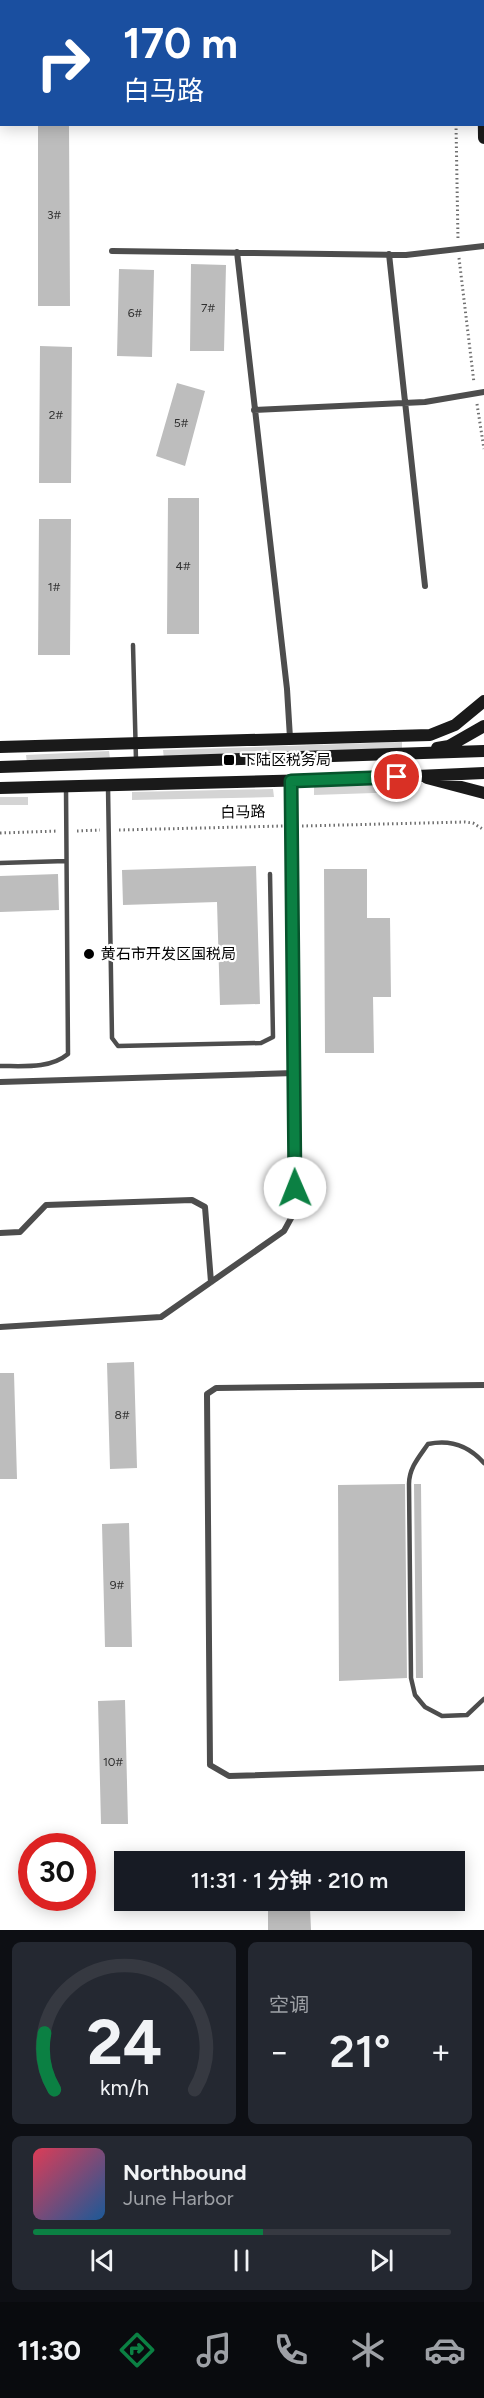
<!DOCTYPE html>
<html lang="zh">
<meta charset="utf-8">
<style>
:root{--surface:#171b24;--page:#242831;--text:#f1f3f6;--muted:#9ea1a6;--line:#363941;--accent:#0b8043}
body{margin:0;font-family:Figtree,"Noto Sans SC",sans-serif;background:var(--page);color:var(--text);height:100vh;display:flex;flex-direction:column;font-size:22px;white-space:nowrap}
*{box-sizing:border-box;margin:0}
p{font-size:20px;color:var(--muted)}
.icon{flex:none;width:33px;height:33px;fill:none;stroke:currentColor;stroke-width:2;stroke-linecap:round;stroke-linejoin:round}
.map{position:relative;height:1930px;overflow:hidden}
.side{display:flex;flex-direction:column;gap:12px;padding:12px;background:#0d0f14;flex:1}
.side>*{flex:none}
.banner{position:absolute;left:0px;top:0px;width:484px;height:126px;box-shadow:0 3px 15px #0003;background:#1a4fa0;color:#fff;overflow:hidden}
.speed{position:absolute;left:18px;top:1833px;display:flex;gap:12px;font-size:30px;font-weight:700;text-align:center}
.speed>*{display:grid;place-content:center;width:78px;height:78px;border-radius:50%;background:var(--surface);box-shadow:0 3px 15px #0003;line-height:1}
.speed .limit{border:9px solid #d22;background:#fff;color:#111}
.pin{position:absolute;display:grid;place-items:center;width:51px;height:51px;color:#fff;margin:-26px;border:3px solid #fff;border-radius:50%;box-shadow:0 2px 6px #0007}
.me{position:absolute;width:66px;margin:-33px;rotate:359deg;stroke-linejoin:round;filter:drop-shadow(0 0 4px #0008)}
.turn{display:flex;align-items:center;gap:21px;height:126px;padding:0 24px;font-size:27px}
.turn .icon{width:78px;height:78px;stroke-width:2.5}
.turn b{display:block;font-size:42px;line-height:51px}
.big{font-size:45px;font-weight:600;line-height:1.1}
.side .tile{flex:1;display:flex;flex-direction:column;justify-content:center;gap:9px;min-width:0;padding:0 21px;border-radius:9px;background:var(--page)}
.side .dial{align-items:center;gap:0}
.dial svg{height:156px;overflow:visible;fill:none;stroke:var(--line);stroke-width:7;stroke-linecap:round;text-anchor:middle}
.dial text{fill:var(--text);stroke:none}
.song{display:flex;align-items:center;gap:18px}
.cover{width:72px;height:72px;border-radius:9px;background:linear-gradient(135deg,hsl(350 70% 55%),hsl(210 70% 35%))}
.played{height:6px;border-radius:3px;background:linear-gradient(90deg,var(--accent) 55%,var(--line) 55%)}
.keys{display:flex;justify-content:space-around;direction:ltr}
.heat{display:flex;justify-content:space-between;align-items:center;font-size:33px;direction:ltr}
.side .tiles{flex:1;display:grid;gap:12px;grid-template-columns:1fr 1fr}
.tile:last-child{grid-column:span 2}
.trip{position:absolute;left:114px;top:1851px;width:351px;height:60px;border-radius:0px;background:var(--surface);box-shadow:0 3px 15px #0003;font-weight:600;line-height:60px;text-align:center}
.menu{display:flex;height:96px;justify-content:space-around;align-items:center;background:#090b0e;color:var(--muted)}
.menu .icon{width:42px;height:42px}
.menu .current{color:var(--accent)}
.menu b{font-size:27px;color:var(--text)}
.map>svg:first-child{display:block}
.green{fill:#d4d4d4}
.building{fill:#bdbdbd}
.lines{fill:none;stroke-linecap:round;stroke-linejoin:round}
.path{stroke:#6f6f6f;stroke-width:3;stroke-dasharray:1.5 3;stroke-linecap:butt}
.lane{stroke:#4d4d4d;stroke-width:4.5}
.street{stroke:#4d4d4d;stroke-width:6}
.secondary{stroke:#1a1a1a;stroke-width:12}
.route-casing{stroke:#07532c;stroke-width:15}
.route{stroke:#0b8043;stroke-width:10}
.poi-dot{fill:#000;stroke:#fff;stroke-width:2}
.labels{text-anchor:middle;stroke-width:4.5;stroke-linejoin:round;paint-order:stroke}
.number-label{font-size:12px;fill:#2f2f2f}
.poi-label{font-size:15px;fill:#000;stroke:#fff;text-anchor:start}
.street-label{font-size:15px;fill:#000;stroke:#fff}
</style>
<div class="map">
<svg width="484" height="1930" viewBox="0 0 484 1930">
<rect width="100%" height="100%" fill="#fff"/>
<path class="green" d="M402,742V750L164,759L163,750Z
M109,751L110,759L27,763L26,755Z
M404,783V792L314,795V786Z
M273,789L274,797L132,800V792Z
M0,797H28V805H0Z"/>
<path class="building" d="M38,124H69L70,306H38Z
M191,264L226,265L224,351H190Z
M119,269L154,270L152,357L117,356Z
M40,346L72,347L71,483H39Z
M177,383L205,391L185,466L156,456Z
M168,498H199V634H167Z
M39,519H71L70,655H38Z
M256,866L260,1004L220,1005L217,902L123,905L122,870Z
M324,869H367V918H390L391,997H373L374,1053H325Z
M58,874L59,910L0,912V876Z
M134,1362L137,1468L110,1469L107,1363Z
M0,1373H14L17,1479H0Z
M405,1484L407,1678L339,1681L338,1485Z
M414,1484H421L423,1678H416Z
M129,1523L132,1647H105L102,1524Z
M125,1700L128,1824H101L98,1701Z
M310,1908L311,1930H268V1909Z"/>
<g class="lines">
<path class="path" d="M456,2V0
M456,124L458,240
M459,258L474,383
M477,404L484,449
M302,826L465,822L473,823L484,830
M119,830L283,826
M77,831L100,830
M0,833L58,831"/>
<path class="lane" d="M133,645L136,760
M108,787L112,1038L118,1046L261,1043L273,1037L270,874
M0,863L66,861
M0,1066C23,1066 50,1069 68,1054L66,788
M484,1463C469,1446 451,1439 428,1444C419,1457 409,1468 409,1484L411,1678L415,1695L425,1707L442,1716L467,1715L484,1699"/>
<path class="street" d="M112,251L406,255L484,246
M237,252L287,689L290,738
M389,254L425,586
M254,410L425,402L484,392
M0,1082L294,1073
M0,1233L20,1232L46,1205L192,1200L205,1207L211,1282
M0,1327L161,1317L284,1231L295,1211L291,781
M484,1385L216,1388L207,1394L210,1765L229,1776L484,1768"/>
<path class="secondary" d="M483,36L484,27
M483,64L484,138
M0,747L430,735L455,725L484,701
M437,748L449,746L484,726
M0,767L484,751
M427,778L484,793
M0,788L350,779L484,773"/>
</g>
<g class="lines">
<g class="route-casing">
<path id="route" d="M295,1188L291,781L397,777"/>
</g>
<use href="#route" class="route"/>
</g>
<g class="poi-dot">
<rect x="223" y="754" width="12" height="12" rx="3"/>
<circle cx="89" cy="954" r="6"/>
</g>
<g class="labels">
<g class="number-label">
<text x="54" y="219">3#</text>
<text x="208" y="312">7#</text>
<text x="135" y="317">6#</text>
<text x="56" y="419">2#</text>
<text x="181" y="427">5#</text>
<text x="183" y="570">4#</text>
<text x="54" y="591">1#</text>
<text x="122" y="1419">8#</text>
<text x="117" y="1589">9#</text>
<text x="113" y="1766">10#</text>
</g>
<g class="poi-label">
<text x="241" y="765">下陆区税务局</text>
<text x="101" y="959">黄石市开发区国税局</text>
</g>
<g class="street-label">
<text transform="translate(243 812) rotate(-1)" y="5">白马路</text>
</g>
</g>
</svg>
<div class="speed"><div class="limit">30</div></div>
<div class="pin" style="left:397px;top:777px;background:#d93025"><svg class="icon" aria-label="arrive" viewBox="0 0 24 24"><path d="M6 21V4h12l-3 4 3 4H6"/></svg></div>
<svg class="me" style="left:295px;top:1188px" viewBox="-20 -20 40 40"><circle r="19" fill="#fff"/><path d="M0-13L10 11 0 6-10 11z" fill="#0b8043"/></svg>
<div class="trip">11:31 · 1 分钟 · 210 m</div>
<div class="banner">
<div class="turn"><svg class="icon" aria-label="right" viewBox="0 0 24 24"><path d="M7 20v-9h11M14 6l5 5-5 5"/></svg><div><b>170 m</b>白马路</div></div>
</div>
</div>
<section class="side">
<div class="tiles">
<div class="tile dial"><svg viewBox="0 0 100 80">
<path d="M14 69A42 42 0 1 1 86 69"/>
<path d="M14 69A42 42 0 0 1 9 40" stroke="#0b8043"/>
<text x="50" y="56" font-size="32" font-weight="700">24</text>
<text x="50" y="72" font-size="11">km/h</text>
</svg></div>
<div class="tile"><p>空调</p>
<div class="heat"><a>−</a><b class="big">21°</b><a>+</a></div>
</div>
<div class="tile">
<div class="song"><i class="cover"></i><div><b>Northbound</b><p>June Harbor</p></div></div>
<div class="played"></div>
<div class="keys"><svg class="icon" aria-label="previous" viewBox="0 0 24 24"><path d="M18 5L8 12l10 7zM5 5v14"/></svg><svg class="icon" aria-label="pause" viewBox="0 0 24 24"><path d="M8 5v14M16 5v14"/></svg><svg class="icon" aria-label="next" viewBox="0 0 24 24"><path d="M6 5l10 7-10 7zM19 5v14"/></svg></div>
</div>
</div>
</section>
<nav class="menu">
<b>11:30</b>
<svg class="icon current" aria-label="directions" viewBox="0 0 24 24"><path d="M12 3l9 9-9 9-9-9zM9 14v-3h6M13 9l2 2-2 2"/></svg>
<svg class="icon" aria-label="music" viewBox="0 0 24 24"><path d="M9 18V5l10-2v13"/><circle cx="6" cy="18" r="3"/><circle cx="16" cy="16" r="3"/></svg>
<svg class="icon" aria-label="phone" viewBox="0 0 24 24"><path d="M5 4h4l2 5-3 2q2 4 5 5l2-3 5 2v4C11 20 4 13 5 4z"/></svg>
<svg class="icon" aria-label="climate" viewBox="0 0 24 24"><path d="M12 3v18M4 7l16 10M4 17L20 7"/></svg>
<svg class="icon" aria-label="car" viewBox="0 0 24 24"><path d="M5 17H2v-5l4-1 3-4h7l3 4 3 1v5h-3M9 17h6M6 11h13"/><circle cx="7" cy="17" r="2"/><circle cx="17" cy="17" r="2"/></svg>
</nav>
